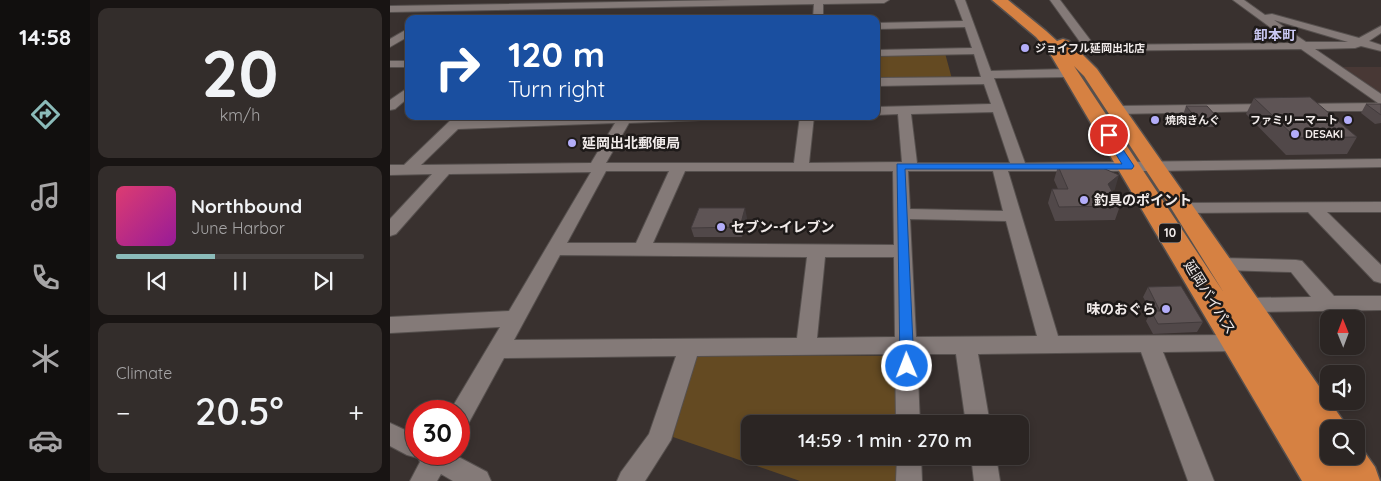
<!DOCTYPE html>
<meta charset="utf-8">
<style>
:root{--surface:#2b2523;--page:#332d2b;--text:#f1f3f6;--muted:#a6a5a6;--line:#474241;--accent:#8bbbb9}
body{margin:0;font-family:Quicksand,"Noto Sans JP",sans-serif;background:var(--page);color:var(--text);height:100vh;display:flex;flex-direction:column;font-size:19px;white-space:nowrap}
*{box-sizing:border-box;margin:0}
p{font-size:16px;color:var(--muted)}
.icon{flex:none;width:28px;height:28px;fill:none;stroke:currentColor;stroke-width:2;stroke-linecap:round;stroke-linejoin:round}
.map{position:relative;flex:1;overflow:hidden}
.side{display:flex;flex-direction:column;gap:8px;padding:8px;background:#181413;width:300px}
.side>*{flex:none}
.banner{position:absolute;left:15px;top:15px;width:475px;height:105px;border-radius:10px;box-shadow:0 2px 8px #0003,0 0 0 1px var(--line);background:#1a4fa0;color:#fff;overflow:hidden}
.needle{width:32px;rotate:359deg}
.fabs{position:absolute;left:930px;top:310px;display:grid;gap:10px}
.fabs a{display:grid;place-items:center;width:45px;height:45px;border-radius:10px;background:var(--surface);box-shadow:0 2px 8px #0003,0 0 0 1px var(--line);font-size:25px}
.speed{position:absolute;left:15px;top:400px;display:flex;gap:10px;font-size:25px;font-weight:700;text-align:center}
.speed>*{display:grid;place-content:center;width:65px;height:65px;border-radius:50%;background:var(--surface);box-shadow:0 2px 8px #0003,0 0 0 1px var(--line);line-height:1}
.speed .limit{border:8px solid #d22;background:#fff;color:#111}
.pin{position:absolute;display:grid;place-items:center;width:42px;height:42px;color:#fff;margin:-21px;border:2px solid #fff;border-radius:50%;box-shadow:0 1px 5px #0007}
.me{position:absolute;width:55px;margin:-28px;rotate:359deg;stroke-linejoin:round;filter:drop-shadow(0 0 4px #0008)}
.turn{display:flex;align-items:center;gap:18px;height:105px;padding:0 20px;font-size:22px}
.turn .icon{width:65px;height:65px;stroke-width:2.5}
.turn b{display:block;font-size:35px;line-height:42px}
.big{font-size:38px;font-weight:600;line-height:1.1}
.side .tile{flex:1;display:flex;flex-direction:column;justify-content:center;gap:8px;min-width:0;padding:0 18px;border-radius:10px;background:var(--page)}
.side .dial{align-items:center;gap:0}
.dial b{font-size:65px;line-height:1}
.song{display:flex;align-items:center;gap:15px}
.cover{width:60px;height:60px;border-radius:8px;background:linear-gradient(135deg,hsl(340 70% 55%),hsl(300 70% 35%))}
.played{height:5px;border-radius:2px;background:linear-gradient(90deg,var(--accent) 40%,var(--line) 40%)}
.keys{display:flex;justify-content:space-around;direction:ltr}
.heat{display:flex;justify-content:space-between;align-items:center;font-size:28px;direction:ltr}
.trip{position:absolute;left:351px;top:415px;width:288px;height:50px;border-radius:10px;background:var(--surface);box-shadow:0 2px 8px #0003,0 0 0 1px var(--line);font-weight:600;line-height:50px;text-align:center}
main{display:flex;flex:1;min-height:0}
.tabs{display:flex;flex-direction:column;width:90px;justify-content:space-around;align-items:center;background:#110f0e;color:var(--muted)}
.tabs .icon{width:35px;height:35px}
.tabs .on{color:var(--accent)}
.tabs b{font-size:22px;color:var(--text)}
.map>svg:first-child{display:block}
.built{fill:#483835}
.green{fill:#644a22}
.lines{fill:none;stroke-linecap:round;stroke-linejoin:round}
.minor-casing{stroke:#56504e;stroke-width:2}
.highway-casing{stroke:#56504e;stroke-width:3}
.minor{fill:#847a78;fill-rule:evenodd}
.highway{fill:#d68142;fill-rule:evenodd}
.wall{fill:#514849}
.shaded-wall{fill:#423b3c}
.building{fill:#5e5455;stroke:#423b3c}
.route{fill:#1a73e8;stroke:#114b97}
.poi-dot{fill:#b3adf9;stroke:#1e1a19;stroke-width:2}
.labels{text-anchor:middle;stroke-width:5;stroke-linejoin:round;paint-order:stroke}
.far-poi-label{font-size:11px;font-weight:bold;fill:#f1ebea;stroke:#1e1a19;text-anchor:start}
.shield{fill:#1e1a19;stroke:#b2acab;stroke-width:1}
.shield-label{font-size:12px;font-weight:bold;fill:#f1ebea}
.far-quarter-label{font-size:14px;font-weight:bold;fill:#cac8f3;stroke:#1e1a19}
.poi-label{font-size:14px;font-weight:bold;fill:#f1ebea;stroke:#1e1a19;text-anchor:start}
.street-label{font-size:14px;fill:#f1ebea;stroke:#1e1a19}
</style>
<main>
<nav class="tabs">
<b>14:58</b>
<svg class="icon on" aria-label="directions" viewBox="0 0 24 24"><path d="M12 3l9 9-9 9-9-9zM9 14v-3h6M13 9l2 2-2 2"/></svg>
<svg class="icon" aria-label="music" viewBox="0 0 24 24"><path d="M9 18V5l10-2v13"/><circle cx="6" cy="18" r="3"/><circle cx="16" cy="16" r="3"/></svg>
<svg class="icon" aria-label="phone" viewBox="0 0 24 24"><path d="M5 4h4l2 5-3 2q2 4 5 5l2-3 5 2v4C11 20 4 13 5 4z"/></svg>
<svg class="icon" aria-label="climate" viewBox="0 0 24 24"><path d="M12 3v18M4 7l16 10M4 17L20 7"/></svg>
<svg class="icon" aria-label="car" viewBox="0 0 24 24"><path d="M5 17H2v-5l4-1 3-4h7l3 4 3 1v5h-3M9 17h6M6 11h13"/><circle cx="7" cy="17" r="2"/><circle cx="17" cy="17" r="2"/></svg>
</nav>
<section class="side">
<div class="tile dial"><b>20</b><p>km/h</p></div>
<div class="tile">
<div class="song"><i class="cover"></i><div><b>Northbound</b><p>June Harbor</p></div></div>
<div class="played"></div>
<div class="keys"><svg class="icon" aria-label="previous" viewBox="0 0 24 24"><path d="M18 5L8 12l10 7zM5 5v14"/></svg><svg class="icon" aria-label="pause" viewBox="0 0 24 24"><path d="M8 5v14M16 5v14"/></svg><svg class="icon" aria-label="next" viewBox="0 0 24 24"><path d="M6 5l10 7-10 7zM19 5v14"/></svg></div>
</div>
<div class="tile"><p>Climate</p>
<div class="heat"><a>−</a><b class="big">20.5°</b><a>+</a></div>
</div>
</section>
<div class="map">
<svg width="991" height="481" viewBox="0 0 991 481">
<rect width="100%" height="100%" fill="#39312f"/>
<path class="built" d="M953,67H991V93Z"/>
<path class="green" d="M555,53L562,79L486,80V54Z
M302,355L506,356V424H360V456H506V481H410L283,437Z"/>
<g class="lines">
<g class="minor-casing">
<path id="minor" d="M341,0H499L494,3L433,4V19H423L424,4L0,12V6Z
M565,0H575L601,71L678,69L684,73L678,77L604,78L635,163L991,159V167L765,171H618L668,336L848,335L855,337L859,343L855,349L848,351L773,352L824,481H798L751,352L588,354L600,424H576L566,354H527L530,424H506L505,354L307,356L281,440L255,481H227L231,472L259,434L286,356L114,358L77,426L69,429V411H60L110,327L0,333V317L119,311L201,172L59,174L6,234L0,236V219L42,174L0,175V165H14L65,116H78L76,120L194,116H317L311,120L239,123L216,163H404L410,116H424L419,163L512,162L508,114L486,115V107L601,104L594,84L486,86V78L591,77L584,54L486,56V50L582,48L575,27L486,29V23L573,21ZM603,112L620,163H527L521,114ZM225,123L201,163L31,165L68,129ZM216,171H279L246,243H177ZM295,171H503L504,245L263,243ZM518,171H603L613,211L520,209ZM520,219L616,221L647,336L526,337ZM170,255L417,257L407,338L124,340ZM435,257H504L505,337L427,338Z
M660,0H670L704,45L902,43L843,0H854L875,15L882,14L969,38L991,26V33L979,41L991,45V51L971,46L965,48L925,49L991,94V111H902L901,108L907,104L988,103L911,49L674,51L673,49L674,47L693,46ZM884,20L958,42H916Z
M19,28V36L0,47V39Z
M0,61H19V67H0Z
M19,87V97L5,109L0,110V100Z
M881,104L887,108L886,111L727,114L721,110L727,106Z
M991,202V212H937L991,265V283L984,281L918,212L793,213L787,212L785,208L787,204L793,203Z
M831,258L906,260L912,261L944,296H991V310L858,312L851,310L848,305L851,300L858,298L921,297L901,272L831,270L825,269L822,264L825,259Z
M0,423L26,435V454H63L97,472L101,481H63L51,474L47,481H20L30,462L28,458L17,455L0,446Z
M507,456H531L532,481H506Z
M581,456H606L610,481H584Z"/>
</g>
<g class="highway-casing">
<path id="highway" d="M602,0H618L656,31L667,41L673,39L679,41L707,69L952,419L956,429H939V448L933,445L938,452L939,450V456H966V443H968L985,467L990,481H912L659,52L646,37ZM684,66L694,76L781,208L834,293Z"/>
</g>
<use href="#minor" class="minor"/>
<use href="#highway" class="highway"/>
</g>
<path class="wall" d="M864,98L967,137L957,154L896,155L856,114Z
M976,104H991V123L985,124L971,113Z
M796,106L828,118L824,127H803L793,115Z
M668,166L725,189L722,191L730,206L725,220L665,221L658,203L662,189H668L664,180Z
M357,218L352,237H304L301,228Z
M758,287L813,322L807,332L763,334L756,321L761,311L753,297Z"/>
<path class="shaded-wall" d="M729,175L725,189L714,198L718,184Z
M355,208L357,218L352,237L350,227Z"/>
<path class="building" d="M920,97L967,137L906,138L864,98Z
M976,104H991V115Z
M796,106H817L828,118H806Z
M668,166H708L729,175L718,184L730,206L669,207L662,189H678Z
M309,208H355L350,227L301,228Z
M791,286L813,322L768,324L761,311H770L758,287Z"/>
<path class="route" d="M715,133H722L744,166L742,169H515L524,366L522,370L517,372L512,370L510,366L507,164H732L714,135Z"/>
<g class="poi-dot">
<circle cx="635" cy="48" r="5"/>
<circle cx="765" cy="120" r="5"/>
<circle cx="958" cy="120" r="5"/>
<circle cx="905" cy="134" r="5"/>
<circle cx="182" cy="143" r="5"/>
<circle cx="694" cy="200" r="5"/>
<circle cx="331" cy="227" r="5"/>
<circle cx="776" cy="309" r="5"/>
</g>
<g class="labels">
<g class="far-poi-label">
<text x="645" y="52">ジョイフル延岡出北店</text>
<text x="775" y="124">焼肉きんぐ</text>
<text x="948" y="124" text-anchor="end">ファミリーマート</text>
<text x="915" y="138">DESAKI</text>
</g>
<rect class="shield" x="769" y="223.5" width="22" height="19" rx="4"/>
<g class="shield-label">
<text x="780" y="237">10</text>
</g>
<g class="far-quarter-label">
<text x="885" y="40">卸本町</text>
</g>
<g class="poi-label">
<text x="192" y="148">延岡出北郵便局</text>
<text x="704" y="205">釣具のポイント</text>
<text x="341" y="232">セブン-イレブン</text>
<text x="766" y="314" text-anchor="end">味のおぐら</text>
</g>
<g class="street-label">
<text transform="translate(820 297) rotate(58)" y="5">延岡バイパス</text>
</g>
</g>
</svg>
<div class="fabs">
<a><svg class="needle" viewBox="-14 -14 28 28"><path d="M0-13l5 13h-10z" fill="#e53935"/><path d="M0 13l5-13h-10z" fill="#a6a5a6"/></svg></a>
<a><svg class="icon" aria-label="sound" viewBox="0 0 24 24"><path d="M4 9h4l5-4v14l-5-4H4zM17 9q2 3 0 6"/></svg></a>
<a><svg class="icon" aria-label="search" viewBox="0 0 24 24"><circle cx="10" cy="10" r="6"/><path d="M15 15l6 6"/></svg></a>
</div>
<div class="speed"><div class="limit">30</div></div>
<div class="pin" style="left:719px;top:135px;background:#d93025"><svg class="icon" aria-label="arrive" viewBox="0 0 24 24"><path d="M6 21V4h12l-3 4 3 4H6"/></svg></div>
<svg class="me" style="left:517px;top:366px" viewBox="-20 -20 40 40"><circle r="17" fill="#1a73e8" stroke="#fff" stroke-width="3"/><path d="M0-11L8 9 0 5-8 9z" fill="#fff"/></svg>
<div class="trip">14:59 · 1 min · 270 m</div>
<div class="banner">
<div class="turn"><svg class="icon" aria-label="right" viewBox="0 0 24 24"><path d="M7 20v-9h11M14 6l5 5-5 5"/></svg><div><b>120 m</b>Turn right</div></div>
</div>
</div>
</main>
